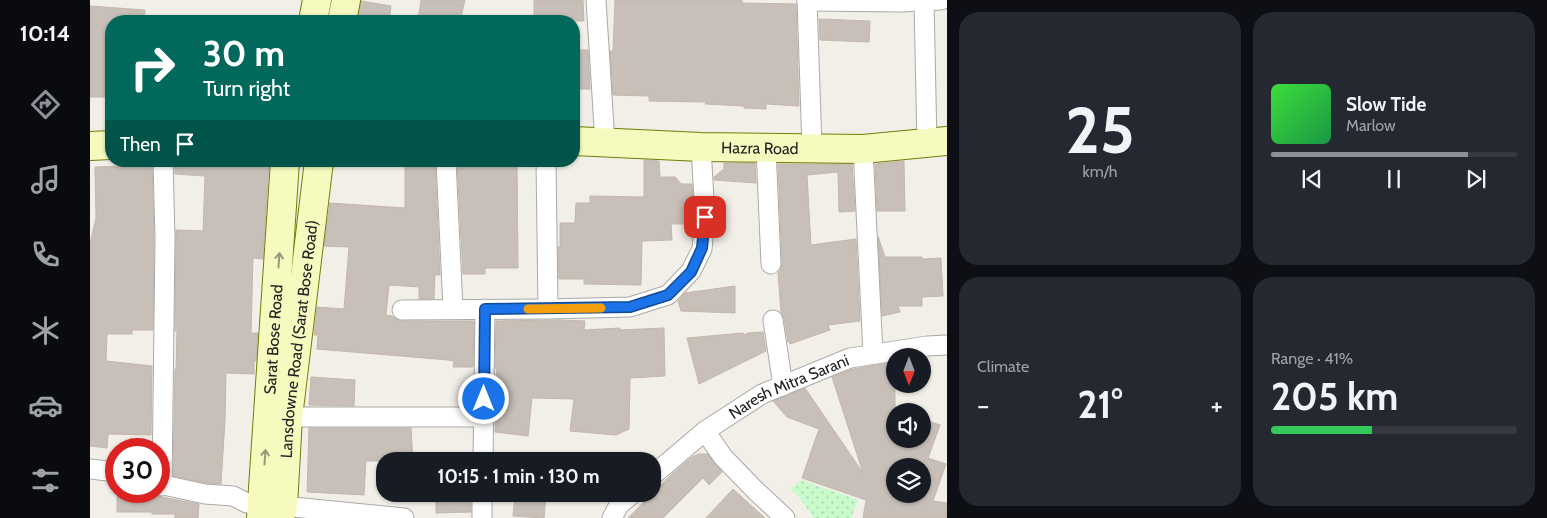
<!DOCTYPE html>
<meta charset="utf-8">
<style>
:root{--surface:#171b24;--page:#242831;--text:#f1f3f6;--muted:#9ea1a6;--line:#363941;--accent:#8c9099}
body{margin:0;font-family:Cabin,sans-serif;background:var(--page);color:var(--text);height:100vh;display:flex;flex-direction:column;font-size:19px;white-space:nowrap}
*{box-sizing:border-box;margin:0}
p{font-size:16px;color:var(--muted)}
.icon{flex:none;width:28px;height:28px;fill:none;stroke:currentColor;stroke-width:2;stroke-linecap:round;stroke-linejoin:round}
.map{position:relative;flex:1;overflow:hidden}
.drawer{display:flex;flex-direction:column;gap:12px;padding:12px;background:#0d0f14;width:600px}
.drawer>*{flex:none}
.banner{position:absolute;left:15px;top:15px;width:475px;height:152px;border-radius:20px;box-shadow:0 1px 4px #0004;background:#00695c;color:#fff;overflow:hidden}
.needle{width:32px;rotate:180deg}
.controls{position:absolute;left:796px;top:348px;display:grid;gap:10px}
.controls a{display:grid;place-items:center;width:45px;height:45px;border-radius:50%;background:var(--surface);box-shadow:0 1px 4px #0004;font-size:25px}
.speed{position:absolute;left:15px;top:438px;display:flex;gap:10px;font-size:25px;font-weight:700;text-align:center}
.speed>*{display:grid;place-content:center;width:65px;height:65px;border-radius:50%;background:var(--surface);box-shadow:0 1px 4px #0004;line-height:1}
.speed .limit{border:8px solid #d22;background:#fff;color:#111}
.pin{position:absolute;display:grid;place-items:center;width:42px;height:42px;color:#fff;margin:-21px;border-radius:10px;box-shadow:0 2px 8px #0006}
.me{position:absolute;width:55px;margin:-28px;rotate:0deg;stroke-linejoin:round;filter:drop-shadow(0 0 4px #0008)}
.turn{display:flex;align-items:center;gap:18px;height:105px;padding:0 15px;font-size:22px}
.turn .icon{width:65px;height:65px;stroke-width:2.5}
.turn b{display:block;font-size:35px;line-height:42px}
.then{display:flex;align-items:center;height:48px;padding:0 15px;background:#0003;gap:10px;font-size:19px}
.big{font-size:38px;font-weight:700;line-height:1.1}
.drawer .card{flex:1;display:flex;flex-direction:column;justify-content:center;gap:8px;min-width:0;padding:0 18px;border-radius:20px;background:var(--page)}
.drawer .dial{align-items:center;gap:0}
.dial b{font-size:65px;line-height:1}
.song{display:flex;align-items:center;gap:15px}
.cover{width:60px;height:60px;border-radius:8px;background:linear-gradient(135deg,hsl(120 70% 55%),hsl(140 70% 35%))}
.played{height:5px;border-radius:2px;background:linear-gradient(90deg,var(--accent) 80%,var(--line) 80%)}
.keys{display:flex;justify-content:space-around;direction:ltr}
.heat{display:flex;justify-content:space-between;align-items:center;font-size:28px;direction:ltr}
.charge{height:8px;border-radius:4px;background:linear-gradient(90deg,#34c759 41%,var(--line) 0)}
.drawer .tiles{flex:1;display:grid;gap:12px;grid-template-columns:repeat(2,1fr)}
.trip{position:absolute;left:286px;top:452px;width:285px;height:50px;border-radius:20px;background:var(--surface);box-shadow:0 1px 4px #0004;font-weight:700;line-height:50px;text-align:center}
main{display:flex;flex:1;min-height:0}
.menu{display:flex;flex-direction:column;width:90px;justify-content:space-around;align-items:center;background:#090b0e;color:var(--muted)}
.menu .icon{width:35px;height:35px}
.menu .current{color:var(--accent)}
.menu b{font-size:22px;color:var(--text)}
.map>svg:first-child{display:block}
.park{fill:url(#park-dots)}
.building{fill:#c7bfb8;stroke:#c4b6ab;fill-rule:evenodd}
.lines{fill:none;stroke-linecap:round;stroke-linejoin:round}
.minor-casing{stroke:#a9a9a9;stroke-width:21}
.secondary-casing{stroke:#707d05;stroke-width:30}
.minor{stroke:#fff;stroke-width:19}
.secondary{stroke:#f7fabf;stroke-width:28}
.oneway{stroke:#979978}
.route-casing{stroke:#114b97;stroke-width:12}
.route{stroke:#1a73e8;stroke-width:9}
.slow{stroke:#f59e0b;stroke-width:9}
.labels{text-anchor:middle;stroke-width:4.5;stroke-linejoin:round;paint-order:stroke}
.street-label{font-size:16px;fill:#222;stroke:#fff}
</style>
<main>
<nav class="menu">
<b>10:14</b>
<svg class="icon current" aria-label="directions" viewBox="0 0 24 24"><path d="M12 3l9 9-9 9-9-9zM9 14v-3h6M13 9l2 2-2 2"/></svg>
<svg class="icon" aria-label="music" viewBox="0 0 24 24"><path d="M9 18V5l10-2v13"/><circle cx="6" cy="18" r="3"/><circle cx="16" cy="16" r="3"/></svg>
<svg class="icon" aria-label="phone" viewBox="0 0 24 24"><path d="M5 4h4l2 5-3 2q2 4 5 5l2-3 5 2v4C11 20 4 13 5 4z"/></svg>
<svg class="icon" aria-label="climate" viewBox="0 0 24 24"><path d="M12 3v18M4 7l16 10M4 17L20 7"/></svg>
<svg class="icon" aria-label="car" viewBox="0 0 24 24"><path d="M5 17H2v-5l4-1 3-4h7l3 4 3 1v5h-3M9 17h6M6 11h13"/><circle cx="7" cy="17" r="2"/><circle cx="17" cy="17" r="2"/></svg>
<svg class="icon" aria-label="filters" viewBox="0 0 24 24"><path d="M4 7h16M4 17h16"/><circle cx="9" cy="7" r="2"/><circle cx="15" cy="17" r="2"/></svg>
</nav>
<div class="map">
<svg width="857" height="518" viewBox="0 0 857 518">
<defs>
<pattern id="park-dots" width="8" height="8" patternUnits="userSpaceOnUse" patternTransform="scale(1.25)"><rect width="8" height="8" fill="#c8facc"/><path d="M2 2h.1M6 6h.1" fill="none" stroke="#acd6af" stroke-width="1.8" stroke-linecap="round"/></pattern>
</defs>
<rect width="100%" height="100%" fill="#f2efe9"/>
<path class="park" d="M711,480L768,500L761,518H724L709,497L700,489Z"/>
<path class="building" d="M331,0H375L370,21H328Z
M444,0H493L494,21H444Z
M525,0H652V3L706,4L709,106L676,104V109L654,108V106L615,104L616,102L559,101V96L523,95L520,51H523Z
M271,1L301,6L299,21H268Z
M0,6L55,10L54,21H21V57H17L16,97H0Z
M729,19L780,21L779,42L730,40Z
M484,50H498L500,89H484Z
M554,160L569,161L570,177H585L591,184H602L604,218H598V224H581L582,240L552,241L551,285L494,284V279H469L468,247H470V223H485L486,203H500V196L554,197Z
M43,161H62L64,239L63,330H42V334H17L16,361L62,366L61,435L18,434L17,448L0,446V243L6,218L5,167L44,166Z
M84,161H179L173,259L163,258L161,333H168L166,361H164V374L136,373L135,420L131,484L117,483L83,476L85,369H86L87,331H85L86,230L113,231L115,176L85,174Z
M315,161H345L350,275H345L344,299H329V287L299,285L296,315L302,316L306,319L312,321H384L383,367H363L364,361L358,360L227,349L228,335H224L227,307L254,309L259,247L234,246L240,203L315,208Z
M367,161H427L428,268H395V274H373Z
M814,161L815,211H787L785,164Z
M634,163H665L666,183L624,180V177L634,169Z
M688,164H762L765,211L749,212L748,172L717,175L721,245L766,239L770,321L738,325L740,330L700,344L699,341L698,342L694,318L691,312L688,273L691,269L692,264Z
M788,236L795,257H832V259L851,258L853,296L832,297V306H808L810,312L792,316Z
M645,286V313L591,311L588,301L595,293Z
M468,320L495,321L494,330L530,328V330L574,328L575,376L540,378L539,429L526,435L480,431L484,399L442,398L438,436L405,432L407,368H405L406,321Z
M673,332L676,351L609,384L597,338L653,333L654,335L658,333Z
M798,363L802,364L801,370L805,371V410L810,411H805V439H832V419L850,425L838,458L856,464L843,501L857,503V518H773L776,500L712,478L729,429L697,417L683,401L715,388L773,473L742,377L763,369ZM805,466H832V494H805Z
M221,377L265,380L264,406L219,405Z
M219,428H321L323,461H276L274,495L217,492Z
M609,454H618L632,472L619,485L613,478L573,518H538L581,475L602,457Z
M643,489L675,518H616Z
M27,491H61L67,496L71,497L109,504L108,518H85V514H62V512H27Z
M346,494H381V512L346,513Z
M425,494H456L454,518L423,516Z"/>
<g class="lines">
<g class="minor-casing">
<g id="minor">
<path d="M506,0L515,143"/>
<path d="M717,0L722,147"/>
<path d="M717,1L811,2L851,0"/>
<path d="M834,1L837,144"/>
<path d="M676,148L681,264"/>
<path d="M773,149L783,354"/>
<path d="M356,161L363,309"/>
<path d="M456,161L458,309"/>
<path d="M312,310L458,309L540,307L578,295L601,271L612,249L615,217L611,147"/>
<path d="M683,320L693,386"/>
<path d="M198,417H394"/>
<path d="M615,431L633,457L665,490L695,518"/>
<path d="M393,461L395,309"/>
<path d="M0,469L26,472"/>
<path id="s1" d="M562,476L615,431L672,394L760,358L837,346L857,345"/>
<path d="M69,484L115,494L143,496L157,503L172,506H193L314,518"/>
<path d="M72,486L75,239L73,161"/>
<path d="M392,518V494"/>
<path d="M522,518L529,505L542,494"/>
</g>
</g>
<g class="secondary-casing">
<g id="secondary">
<path d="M223,21L227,0"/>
<path d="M252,21L256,0"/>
<path id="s2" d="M484,141L611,147L773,149L857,141"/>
<path d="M0,146L21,145"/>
<path id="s3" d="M171,518L195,161"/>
<path id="s4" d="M190,518L193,506L198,417L229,161"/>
</g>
</g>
<use href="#minor" class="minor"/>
<use href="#secondary" class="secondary"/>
</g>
<defs><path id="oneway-shaft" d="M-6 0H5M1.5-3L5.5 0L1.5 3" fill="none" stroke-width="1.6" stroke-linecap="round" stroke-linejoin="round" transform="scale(1.25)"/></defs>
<g class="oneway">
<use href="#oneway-shaft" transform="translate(189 260) rotate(-86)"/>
<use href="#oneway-shaft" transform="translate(175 457) rotate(-86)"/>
</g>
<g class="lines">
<g class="route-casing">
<path id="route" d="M394,399L395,309L540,307L578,295L601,272L612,248L615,217"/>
</g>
<use href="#route" class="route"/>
<path class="slow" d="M438,309L511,308"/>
</g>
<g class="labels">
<g class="street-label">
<text dy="6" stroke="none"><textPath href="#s2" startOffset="186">Hazra Road</textPath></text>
<text dy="6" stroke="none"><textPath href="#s3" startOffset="179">Sarat Bose Road</textPath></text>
<text dy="6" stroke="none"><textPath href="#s4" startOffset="180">Lansdowne Road (Sarat Bose Road)</textPath></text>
<text dy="6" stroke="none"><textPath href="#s1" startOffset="165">Naresh Mitra Sarani</textPath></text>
</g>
</g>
</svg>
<div class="controls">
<a><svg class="needle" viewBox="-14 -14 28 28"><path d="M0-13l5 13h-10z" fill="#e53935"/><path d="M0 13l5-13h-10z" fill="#9ea1a6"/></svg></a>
<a><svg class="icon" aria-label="sound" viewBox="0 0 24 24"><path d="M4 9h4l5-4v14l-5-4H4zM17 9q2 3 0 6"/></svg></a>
<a><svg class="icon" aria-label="layers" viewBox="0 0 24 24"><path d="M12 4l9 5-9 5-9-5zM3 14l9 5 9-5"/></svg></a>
</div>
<div class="speed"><div class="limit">30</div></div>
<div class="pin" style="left:615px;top:217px;background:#d93025"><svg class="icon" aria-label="arrive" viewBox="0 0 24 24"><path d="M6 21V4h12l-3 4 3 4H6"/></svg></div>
<svg class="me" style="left:394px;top:399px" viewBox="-20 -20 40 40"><circle r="17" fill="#1a73e8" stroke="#fff" stroke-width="3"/><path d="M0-11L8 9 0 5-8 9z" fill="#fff"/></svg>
<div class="trip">10:15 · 1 min · 130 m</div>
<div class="banner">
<div class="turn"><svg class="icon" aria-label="right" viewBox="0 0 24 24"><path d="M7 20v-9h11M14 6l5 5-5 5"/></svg><div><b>30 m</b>Turn right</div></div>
<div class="then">Then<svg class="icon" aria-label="arrive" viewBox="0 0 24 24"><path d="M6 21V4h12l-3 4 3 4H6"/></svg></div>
</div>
</div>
<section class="drawer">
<div class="tiles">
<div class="card dial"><b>25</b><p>km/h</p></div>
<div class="card">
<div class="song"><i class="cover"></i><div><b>Slow Tide</b><p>Marlow</p></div></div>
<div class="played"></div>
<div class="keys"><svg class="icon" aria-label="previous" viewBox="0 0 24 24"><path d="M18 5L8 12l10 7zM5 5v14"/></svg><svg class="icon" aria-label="pause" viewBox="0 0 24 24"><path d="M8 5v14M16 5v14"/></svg><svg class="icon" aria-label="next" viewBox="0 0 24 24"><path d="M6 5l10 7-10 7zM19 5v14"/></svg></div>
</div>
<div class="card"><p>Climate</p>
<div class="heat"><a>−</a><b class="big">21°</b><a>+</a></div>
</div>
<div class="card"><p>Range · 41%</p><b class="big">205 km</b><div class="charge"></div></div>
</div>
</section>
</main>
